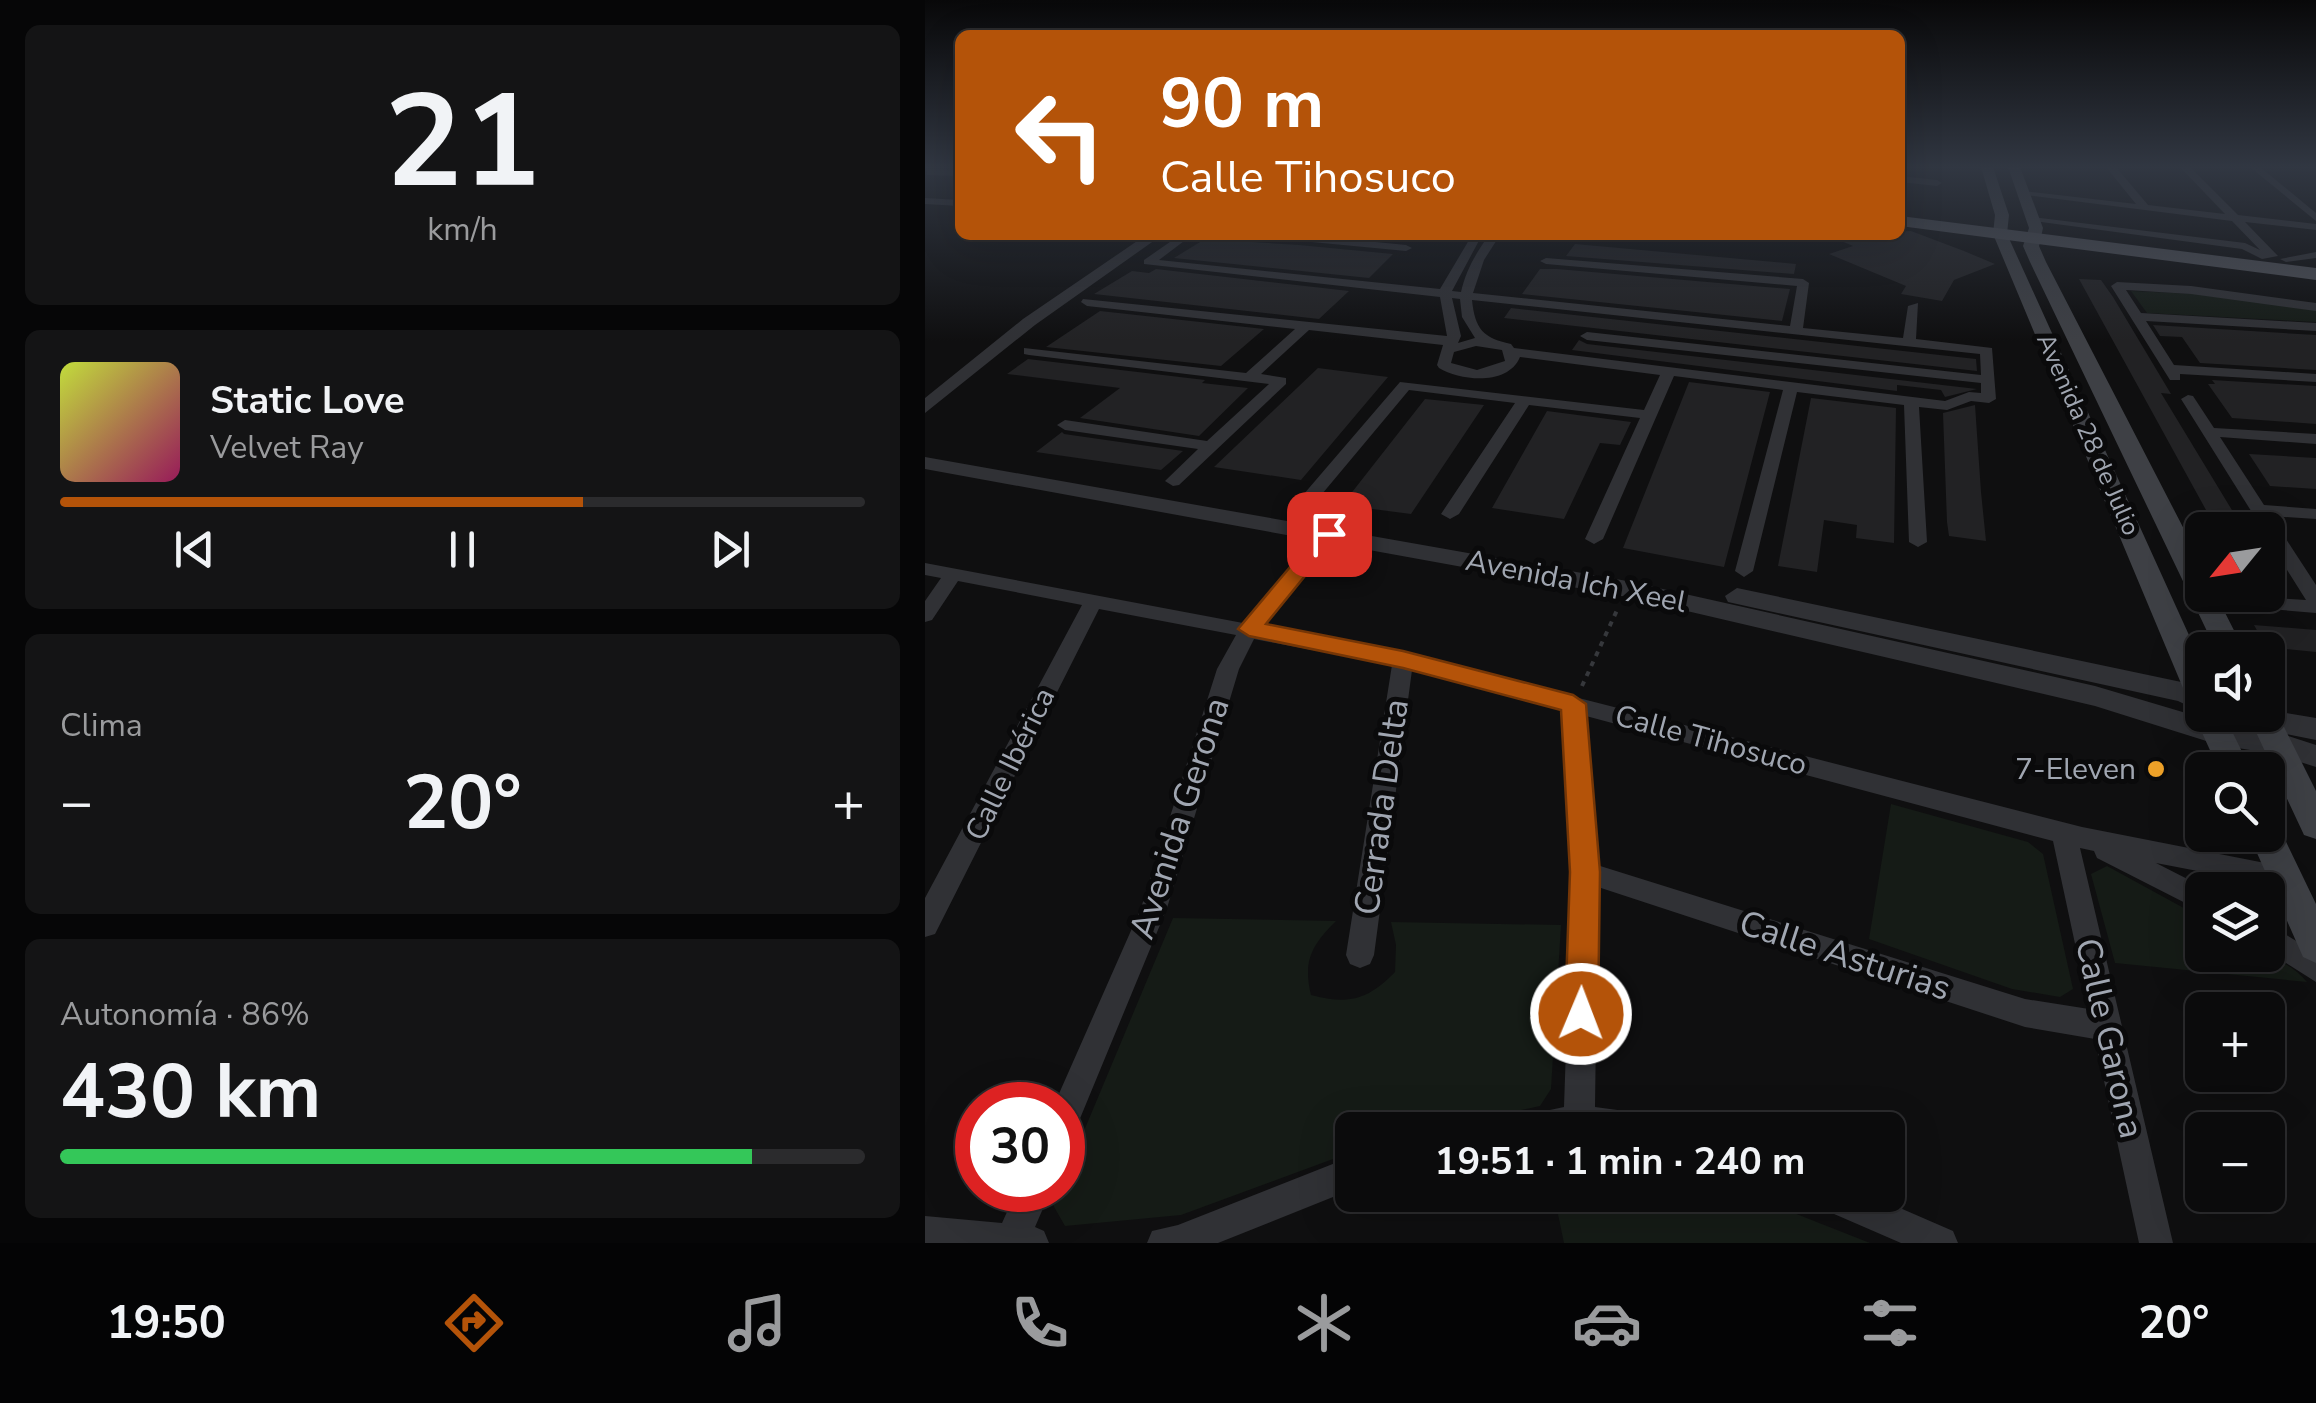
<!DOCTYPE html>
<html lang="es">
<meta charset="utf-8">
<style>
:root{--surface:#0b0b0c;--page:#141415;--text:#f1f3f6;--muted:#9a9b9d;--line:#2b2b2d;--accent:#b45309}
body{margin:0;font-family:"Nunito Sans",sans-serif;background:var(--page);color:var(--text);height:100vh;display:flex;flex-direction:column;font-size:38px;white-space:nowrap}
*{box-sizing:border-box;margin:0}
p{font-size:32px;color:var(--muted)}
.icon{flex:none;width:55px;height:55px;fill:none;stroke:currentColor;stroke-width:2;stroke-linecap:round;stroke-linejoin:round}
.map{position:relative;flex:1;overflow:hidden}
.sheet{display:flex;flex-direction:column;gap:25px;padding:25px;background:#060607;width:925px}
.sheet>*{flex:none}
.banner{position:absolute;left:30px;top:30px;width:950px;height:210px;border-radius:15px;box-shadow:0 10px 40px #0002,0 0 0 2px var(--line);background:#b45309;color:#fff;overflow:hidden}
.needle{width:65px;rotate:240deg}
.buttons{position:absolute;left:1260px;top:512px;display:grid;gap:20px}
.buttons a{display:grid;place-items:center;width:100px;height:100px;border-radius:15px;background:var(--surface);box-shadow:0 10px 40px #0002,0 0 0 2px var(--line);font-size:50px}
.speed{position:absolute;left:30px;top:1082px;display:flex;gap:20px;font-size:50px;font-weight:700;text-align:center}
.speed>*{display:grid;place-content:center;width:130px;height:130px;border-radius:50%;background:var(--surface);box-shadow:0 10px 40px #0002,0 0 0 2px var(--line);line-height:1}
.speed .limit{border:15px solid #d22;background:#fff;color:#111}
.pin{position:absolute;display:grid;place-items:center;width:85px;height:85px;color:#fff;margin:-42px;border-radius:20px;box-shadow:0 5px 15px #0006}
.me{position:absolute;width:110px;margin:-55px;rotate:1deg;stroke-linejoin:round;filter:drop-shadow(0 0 8px #0008)}
.turn{display:flex;align-items:center;gap:35px;height:210px;padding:0 40px;font-size:45px}
.turn .icon{width:130px;height:130px;stroke-width:2.5}
.turn b{display:block;font-size:70px;line-height:85px}
.big{font-size:75px;font-weight:700;line-height:1.1}
.sheet .card{flex:1;display:flex;flex-direction:column;justify-content:center;gap:15px;min-width:0;padding:0 35px;border-radius:15px;background:var(--page)}
.sheet .dial{align-items:center;gap:0}
.dial b{font-size:130px;line-height:1}
.song{display:flex;align-items:center;gap:30px}
.cover{width:120px;height:120px;border-radius:15px;background:linear-gradient(135deg,hsl(70 70% 55%),hsl(330 70% 35%))}
.played{height:10px;border-radius:5px;background:linear-gradient(90deg,var(--accent) 65%,var(--line) 65%)}
.keys{display:flex;justify-content:space-around;direction:ltr}
.heat{display:flex;justify-content:space-between;align-items:center;font-size:55px;direction:ltr}
.charge{height:15px;border-radius:8px;background:linear-gradient(90deg,#34c759 86%,var(--line) 0)}
.trip{position:absolute;left:410px;top:1112px;width:570px;height:100px;border-radius:15px;background:var(--surface);box-shadow:0 10px 40px #0002,0 0 0 2px var(--line);font-weight:700;line-height:100px;text-align:center}
.tabs{display:flex;height:160px;justify-content:space-around;align-items:center;background:#040405;color:var(--muted)}
.tabs .icon{width:70px;height:70px}
.tabs .current{color:var(--accent)}
.tabs b{font-size:45px;color:var(--text)}
main{display:flex;flex:1;min-height:0}
.map>svg:first-child{display:block}
.green{fill:#151b16}
.building{fill:#222224}
.lines{fill:none;stroke-linecap:round;stroke-linejoin:round}
.path{stroke:#36383c;stroke-width:4;stroke-dasharray:5 6;stroke-linecap:butt}
.minor{fill:#303135;fill-rule:evenodd}
.tertiary{fill:#303135;fill-rule:evenodd}
.secondary{fill:#3e4045;fill-rule:evenodd}
.primary{fill:#4c4e54;fill-rule:evenodd}
.route{fill:#b45309;stroke:#753606;stroke-width:2.5}
.poi-dot{fill:#eea229;stroke:#0a0a0b;stroke-width:4}
.labels{text-anchor:middle;stroke-width:10;stroke-linejoin:round;paint-order:stroke}
.far-street-label{font-size:25px;fill:#a0a6b1;stroke:#0a0a0b}
.street-label{font-size:30px;fill:#a0a6b1;stroke:#0a0a0b}
.poi-label{font-size:30px;fill:#a0a6b1;stroke:#0a0a0b;text-anchor:end}
.near-street-label{font-size:35px;fill:#a0a6b1;stroke:#0a0a0b}
</style>
<main>
<section class="sheet">
<div class="card dial"><b>21</b><p>km/h</p></div>
<div class="card">
<div class="song"><i class="cover"></i><div><b>Static Love</b><p>Velvet Ray</p></div></div>
<div class="played"></div>
<div class="keys"><svg class="icon" aria-label="previous" viewBox="0 0 24 24"><path d="M18 5L8 12l10 7zM5 5v14"/></svg><svg class="icon" aria-label="pause" viewBox="0 0 24 24"><path d="M8 5v14M16 5v14"/></svg><svg class="icon" aria-label="next" viewBox="0 0 24 24"><path d="M6 5l10 7-10 7zM19 5v14"/></svg></div>
</div>
<div class="card"><p>Clima</p>
<div class="heat"><a>−</a><b class="big">20°</b><a>+</a></div>
</div>
<div class="card"><p>Autonomía · 86%</p><b class="big">430 km</b><div class="charge"></div></div>
</section>
<div class="map">
<svg width="1391" height="1243" viewBox="0 0 1391 1243">
<rect width="100%" height="100%" fill="#0f0f10"/>
<path class="green" d="M1206,291L1271,294L1391,310V322L1222,313Z
M966,804L1103,842L1118,854L1148,989L1135,997L1087,989L944,939Z
M1182,866L1277,918L1278,955C1318,955 1353,948 1382,982L1190,963L1166,874Z
M1281,874L1346,888L1358,918L1343,912L1342,890H1284L1260,876Z
M248,918L411,921C386,946 378,961 386,995C423,1005 443,1000 470,972L471,945L466,922L636,925L626,1089L615,1106L503,1130H428L427,1152L256,1215L140,1226L128,1205Z
M629,1195H823L945,1243H639Z"/>
<path class="building" d="M986,231L1039,251L1070,264L1029,280L1017,301L976,294L981,286L904,254L928,246L902,235Z
M280,239L374,245L468,254L444,278L249,258Z
M650,244L871,264L869,274L641,256Z
M231,269L424,291L394,319L169,294L207,271L224,273Z
M615,269H632L865,289L857,321L597,294Z
M1154,279L1176,280L1188,297L1246,394L1236,393L1319,530H1292Z
M586,308L1051,359L1052,371L579,318Z
M175,311L339,329L296,366L121,347Z
M1228,325L1391,335V370L1275,363L1257,337L1235,336Z
M654,340L662,344L1052,389L1020,397L1016,390L972,385V391L647,350Z
M103,359L280,380L277,383L323,388L274,436L155,418L195,388L82,374Z
M393,368L463,377L376,480L289,467Z
M1287,380L1391,386V424L1307,418L1283,384H1290Z
M764,382L845,392L799,567L698,548Z
M886,398L971,408L969,543L931,538L932,525L899,520L892,572L853,566Z
M500,399L559,405L486,514L417,505Z
M1050,405L1056,492L1061,541L1024,536L1022,522L1018,413Z
M622,411L706,422L695,445L675,443L639,519L567,508Z
M137,432L139,434L258,451L236,470L111,452Z
M1324,454L1391,458V489L1345,486Z
M1329,625L1391,630V652L1341,647Z"/>
<g class="lines">
<path class="path" d="M657,686L693,608"/>
<path class="minor" d="M1181,167H1191L1223,205L1300,214L1255,167H1265L1313,215L1391,224V230L1320,222L1353,256L1337,259L1317,249L1102,220L1107,217L1320,243L1335,250L1307,221L1093,194L1098,191L1211,204Z
M1325,167H1335L1391,213V221Z
M2,169L35,170V176L2,175Z
M975,176L1012,180L1017,183L1012,186L975,182Z
M0,198L35,200V206L0,204Z
M255,235H267L234,260L515,289L547,235H557L527,291L536,292C541,270 551,253 564,235H575L559,260L548,293L865,326L872,286L621,264L615,261L621,258L878,279L884,283L878,328L978,338L983,306L993,303L991,339L1067,348L1071,399L1064,403L1046,401L1022,410L994,407L1002,542L993,547L984,542L979,405L872,392L828,571L819,577L810,571L858,390L749,376L678,539L669,544L660,539L715,418L604,405L534,514L525,519L516,514L590,403L484,390L387,506L381,507L372,502L475,382L719,410L735,375L595,357C583,386 536,381 514,368L512,365L518,345L384,330L336,374L361,378V384L254,485L248,486L240,481L273,449L140,430L132,425L140,420L282,441L344,384L104,355L99,354V348L321,373L370,329L162,306L156,302L158,299L522,336L515,297L219,264V260ZM527,298L535,299L537,317L550,338L533,343L536,336ZM547,300L1055,354L1056,375L662,332L655,336L662,340L1056,383V393L1044,392L1020,401L589,348L586,344C558,338 550,329 547,300ZM551,346L577,350L580,361L552,370L526,363L529,352Z
M340,235H379L481,245L487,248L481,251L345,238Z
M1391,252V258L1361,262L1355,259Z
M1192,282L1266,286L1391,303V311L1266,294L1201,290L1216,313L1391,323V331L1221,321L1249,365L1391,374V382L1255,374V380H1245L1186,286Z
M1263,395L1268,396L1289,428L1391,434V444L1295,437L1339,505L1391,509V519L1346,516L1391,585V613L1311,606L1301,600L1306,595L1381,600L1342,538V530H1338L1256,399Z
M404,529L413,534L337,626L478,653L1157,827L1370,869L1374,877L1370,885L1361,888L1231,863L1284,890H1278V912L1172,858L1169,851L1155,848L1248,1243H1214L1170,1039L1100,1027L673,887L670,1107L722,1114L733,1119L738,1130H578L583,1119L639,1107L647,872L638,710L487,670L449,955L445,964L435,968L425,964L421,955L467,665L329,639L314,669L242,908L149,1133L138,1138V1105H129L216,908L292,669L311,635L174,609L10,934L0,937V898L157,605L33,581L7,620L0,622V601L16,578L0,575V563L318,623L398,530ZM661,716L1128,841L1164,1009L1100,999L672,865Z
M1342,923L1391,953V982L1342,951Z
M428,1156V1189L293,1243H222L227,1231L253,1225Z
M92,1190H126L110,1227L119,1231L124,1243H0V1216L77,1223Z
M888,1195H945L1028,1231L1033,1243H976L893,1207Z"/>
<path class="tertiary" d="M221,235H237L110,325L0,413V398L98,319Z
M0,457L702,581L1170,686L1298,724L1351,732L1391,745V767L1350,754L1294,745L1170,706L702,597L0,469Z
M812,588L1261,683L1278,690V713L1253,701L803,602L800,596Z
M1342,710L1391,718V740L1316,725L1306,722L1302,715H1342Z"/>
<path class="secondary" d="M1056,167H1068L1084,215L1082,234L1278,666V715H1299L1326,770H1294L1269,715L1272,709L1263,700L1068,234L1070,215Z
M1083,167H1095L1118,228L1114,246L1121,262L1278,566V595H1291L1319,650H1291L1105,262L1098,246L1104,228Z
M1342,705L1349,707L1391,791V839L1379,835L1323,715H1342Z
M1342,821L1353,825L1391,904V963L1378,957L1324,835H1342Z"/>
<path class="primary" d="M975,216L1391,268V280L975,226Z"/>
</g>
<linearGradient id="sky" x2="0" y2="1"><stop stop-color="#080809"/><stop offset="0.49" stop-color="#313742"/><stop offset="1" stop-color="#313742" stop-opacity="0"/></linearGradient>
<rect width="1391" height="341" fill="url(#sky)"/>
<path class="route" d="M404,528L414,534L341,624L478,651L648,695L661,704L675,872L673,1014L668,1026L656,1031L645,1026L640,1014L645,872L636,710L478,668L324,636L313,629L397,529Z"/>
<circle class="poi-dot" cx="1231" cy="769" r="10"/>
<g class="labels">
<g class="far-street-label">
<text transform="translate(1164 434) rotate(66)" y="9">Avenida 28 de Julio</text>
</g>
<g class="street-label">
<text transform="translate(651 581) rotate(11)" y="10">Avenida Ich Xeel</text>
<text transform="translate(786 740) rotate(15)" y="10">Calle Tihosuco</text>
<text transform="translate(85 764) rotate(-64)" y="10">Calle Ibérica</text>
</g>
<g class="poi-label">
<text x="1211" y="779">7-Eleven</text>
</g>
<g class="near-street-label">
<text transform="translate(456 807) rotate(-82)" y="12">Cerrada Delta</text>
<text transform="translate(254 818) rotate(-72)" y="12">Avenida Gerona</text>
<text transform="translate(920 955) rotate(18)" y="12">Calle Asturias</text>
<text transform="translate(1185 1038) rotate(77)" y="12">Calle Garona</text>
</g>
</g>
</svg>
<div class="buttons">
<a><svg class="needle" viewBox="-14 -14 28 28"><path d="M0-13l5 13h-10z" fill="#e53935"/><path d="M0 13l5-13h-10z" fill="#9a9b9d"/></svg></a>
<a><svg class="icon" aria-label="sound" viewBox="0 0 24 24"><path d="M4 9h4l5-4v14l-5-4H4zM17 9q2 3 0 6"/></svg></a>
<a><svg class="icon" aria-label="search" viewBox="0 0 24 24"><circle cx="10" cy="10" r="6"/><path d="M15 15l6 6"/></svg></a>
<a><svg class="icon" aria-label="layers" viewBox="0 0 24 24"><path d="M12 4l9 5-9 5-9-5zM3 14l9 5 9-5"/></svg></a>
<a>+</a>
<a>−</a>
</div>
<div class="speed"><div class="limit">30</div></div>
<div class="pin" style="left:404px;top:534px;background:#d93025"><svg class="icon" aria-label="arrive" viewBox="0 0 24 24"><path d="M6 21V4h12l-3 4 3 4H6"/></svg></div>
<svg class="me" style="left:656px;top:1014px" viewBox="-20 -20 40 40"><circle r="17" fill="#b45309" stroke="#fff" stroke-width="3"/><path d="M0-11L8 9 0 5-8 9z" fill="#fff"/></svg>
<div class="trip">19:51 · 1 min · 240 m</div>
<div class="banner">
<div class="turn"><svg class="icon" aria-label="left" viewBox="0 0 24 24"><path d="M17 20v-9H6M10 6l-5 5 5 5"/></svg><div><b>90 m</b>Calle Tihosuco</div></div>
</div>
</div>
</main>
<nav class="tabs">
<b>19:50</b>
<svg class="icon current" aria-label="directions" viewBox="0 0 24 24"><path d="M12 3l9 9-9 9-9-9zM9 14v-3h6M13 9l2 2-2 2"/></svg>
<svg class="icon" aria-label="music" viewBox="0 0 24 24"><path d="M9 18V5l10-2v13"/><circle cx="6" cy="18" r="3"/><circle cx="16" cy="16" r="3"/></svg>
<svg class="icon" aria-label="phone" viewBox="0 0 24 24"><path d="M5 4h4l2 5-3 2q2 4 5 5l2-3 5 2v4C11 20 4 13 5 4z"/></svg>
<svg class="icon" aria-label="climate" viewBox="0 0 24 24"><path d="M12 3v18M4 7l16 10M4 17L20 7"/></svg>
<svg class="icon" aria-label="car" viewBox="0 0 24 24"><path d="M5 17H2v-5l4-1 3-4h7l3 4 3 1v5h-3M9 17h6M6 11h13"/><circle cx="7" cy="17" r="2"/><circle cx="17" cy="17" r="2"/></svg>
<svg class="icon" aria-label="filters" viewBox="0 0 24 24"><path d="M4 7h16M4 17h16"/><circle cx="9" cy="7" r="2"/><circle cx="15" cy="17" r="2"/></svg>
<b>20°</b>
</nav>
